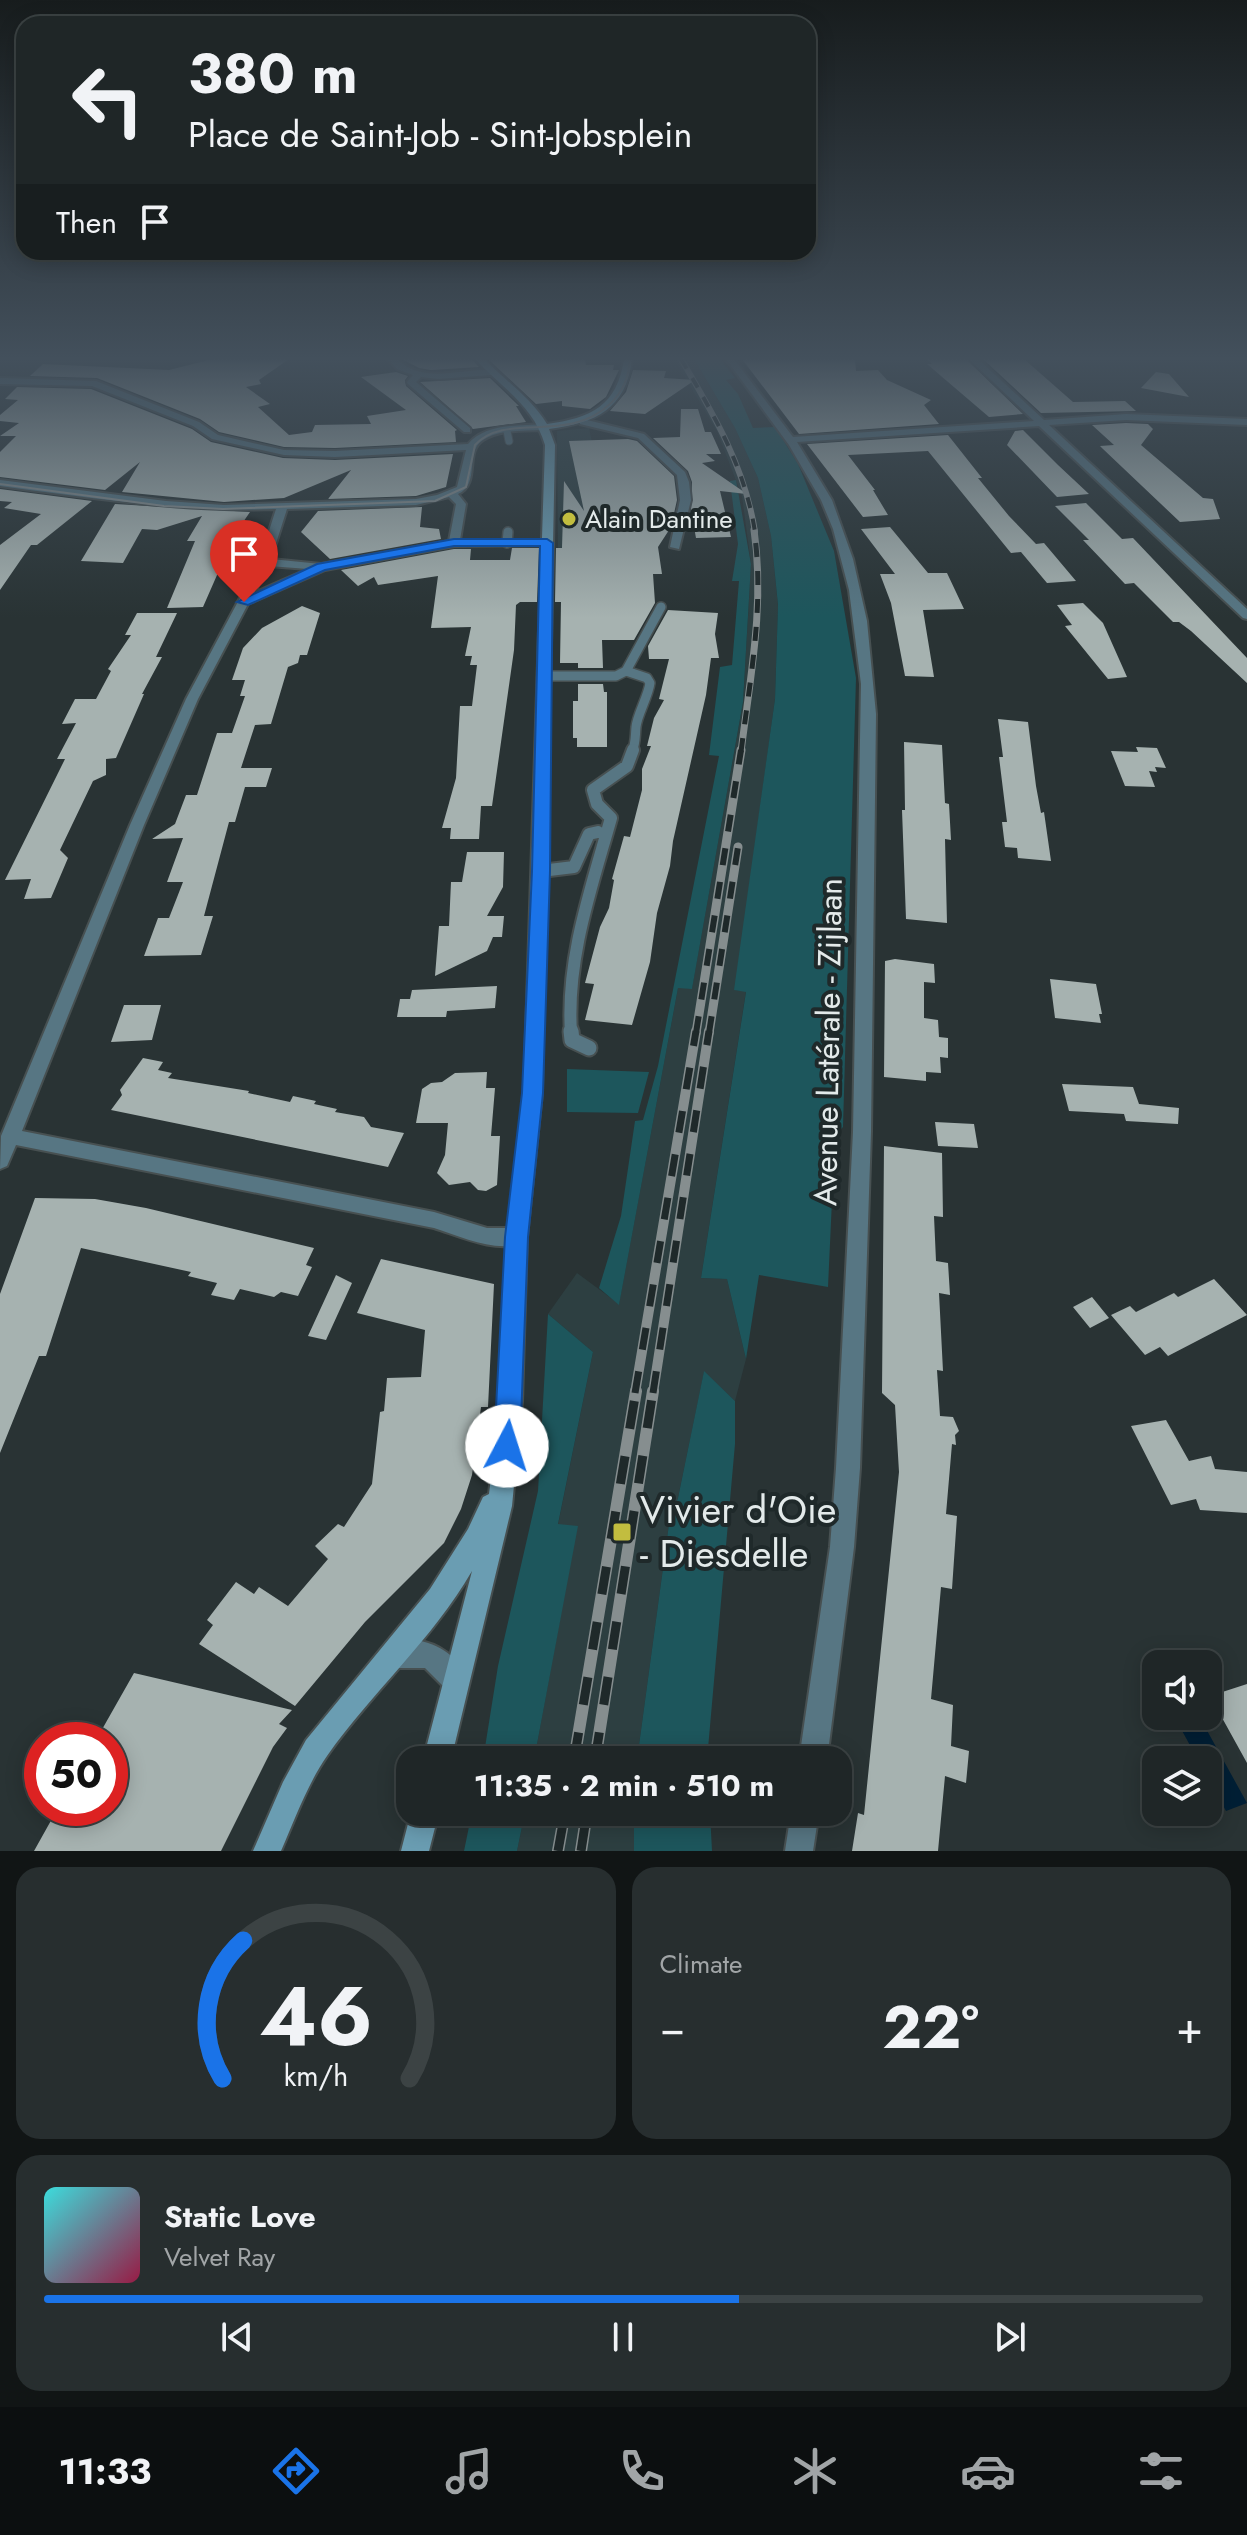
<!DOCTYPE html>
<meta charset="utf-8">
<style>
:root{--surface:#1f2627;--page:#272e2f;--text:#f1f3f6;--muted:#a1a5a7;--line:#3c4344;--accent:#1a73e8}
body{margin:0;font-family:Jost,sans-serif;background:var(--page);color:var(--text);height:100vh;display:flex;flex-direction:column;font-size:30px;white-space:nowrap}
*{box-sizing:border-box;margin:0}
p{font-size:26px;color:var(--muted)}
.icon{flex:none;width:44px;height:44px;fill:none;stroke:currentColor;stroke-width:2;stroke-linecap:round;stroke-linejoin:round}
.map{position:relative;height:1851px;overflow:hidden}
.drawer{display:flex;flex-direction:column;gap:16px;padding:16px;background:#111515;flex:1}
.drawer>*{flex:none}
.banner{position:absolute;left:16px;top:16px;width:800px;height:244px;border-radius:24px;box-shadow:0 4px 20px #0003,0 0 0 2px var(--line);background:#1f2627;color:var(--text);overflow:hidden}
.controls{position:absolute;left:1142px;top:1650px;display:grid;gap:16px}
.controls a{display:grid;place-items:center;width:80px;height:80px;border-radius:16px;background:var(--surface);box-shadow:0 4px 20px #0003,0 0 0 2px var(--line);font-size:40px}
.speed{position:absolute;left:24px;top:1722px;display:flex;gap:16px;font-size:40px;font-weight:700;text-align:center}
.speed>*{display:grid;place-content:center;width:104px;height:104px;border-radius:50%;background:var(--surface);box-shadow:0 4px 20px #0003,0 0 0 2px var(--line);line-height:1}
.speed .limit{border:12px solid #d22;background:#fff;color:#111}
.pin{position:absolute;display:grid;place-items:center;width:68px;height:68px;color:#fff;margin:-82px -34px;border-radius:50% 50% 50% 0;rotate:-45deg;box-shadow:0 0 8px #0007}
.pin .icon{rotate:45deg}
.me{position:absolute;width:88px;margin:-44px;rotate:5deg;stroke-linejoin:round;filter:drop-shadow(0 0 6px #0008)}
.turn{display:flex;align-items:center;gap:28px;height:168px;padding:0 40px;font-size:36px}
.turn .icon{width:104px;height:104px;stroke-width:2.5}
.turn b{display:block;font-size:56px;line-height:68px}
.then{display:flex;align-items:center;height:76px;padding:0 40px;background:#0003;gap:16px;font-size:30px}
.big{font-size:60px;font-weight:700;line-height:1.1}
.drawer .card{flex:1;display:flex;flex-direction:column;justify-content:center;gap:12px;min-width:0;padding:0 28px;border-radius:24px;background:var(--page)}
.drawer .dial{align-items:center;gap:0}
.dial svg{height:208px;overflow:visible;fill:none;stroke:var(--line);stroke-width:7;stroke-linecap:round;text-anchor:middle}
.dial text{fill:var(--text);stroke:none}
.song{display:flex;align-items:center;gap:24px}
.cover{width:96px;height:96px;border-radius:12px;background:linear-gradient(135deg,hsl(180 70% 55%),hsl(340 70% 35%))}
.played{height:8px;border-radius:4px;background:linear-gradient(90deg,var(--accent) 60%,var(--line) 60%)}
.keys{display:flex;justify-content:space-around;direction:ltr}
.heat{display:flex;justify-content:space-between;align-items:center;font-size:44px;direction:ltr}
.drawer .tiles{flex:1;display:grid;gap:16px;grid-template-columns:1fr 1fr}
.card:last-child{grid-column:span 2}
.trip{position:absolute;left:396px;top:1746px;width:456px;height:80px;border-radius:24px;background:var(--surface);box-shadow:0 4px 20px #0003,0 0 0 2px var(--line);font-weight:700;line-height:80px;text-align:center}
.tab-bar{display:flex;height:128px;justify-content:space-around;align-items:center;background:#0c0f10;color:var(--muted)}
.tab-bar .icon{width:56px;height:56px}
.tab-bar .active{color:var(--accent)}
.tab-bar b{font-size:36px;color:var(--text)}
.map>svg:first-child{display:block}
.built{fill:#2d3f41}
.green{fill:#1d565c}
.water{fill:#011f35}
.building{fill:#a6b2b0}
.lines{fill:none;stroke-linecap:round;stroke-linejoin:round}
.lane-far3-casing{stroke:#475051;stroke-width:9}
.lane-far2-casing{stroke:#475051;stroke-width:12}
.lane-far1-casing{stroke:#475051;stroke-width:16}
.lane-casing{stroke:#475051;stroke-width:19}
.street-casing{stroke:#475051;stroke-width:4}
.secondary-casing{stroke:#475051;stroke-width:4}
.lane-far3{stroke:#577683;stroke-width:7}
.lane-far2{stroke:#577683;stroke-width:9}
.lane-far1{stroke:#577683;stroke-width:12}
.lane{stroke:#577683;stroke-width:15}
.street{fill:#577683;fill-rule:evenodd}
.secondary{fill:#6a9db2;fill-rule:evenodd}
.tram{stroke:#868e8f;stroke-width:2}
.rail-far4-casing{stroke:#868e8f;stroke-width:6}
.rail-far3-casing{stroke:#868e8f;stroke-width:7}
.rail-far2-casing{stroke:#868e8f;stroke-width:9}
.rail-far1-casing{stroke:#868e8f;stroke-width:10}
.rail-casing{stroke:#868e8f;stroke-width:12}
.rail-far4{stroke:#1f292a;stroke-width:4;stroke-dasharray:11;stroke-linecap:butt}
.rail-far3{stroke:#1f292a;stroke-width:5;stroke-dasharray:14;stroke-linecap:butt}
.rail-far2{stroke:#1f292a;stroke-width:6;stroke-dasharray:17;stroke-linecap:butt}
.rail-far1{stroke:#1f292a;stroke-width:7;stroke-dasharray:22;stroke-linecap:butt}
.rail{stroke:#1f292a;stroke-width:9;stroke-dasharray:28;stroke-linecap:butt}
.route{fill:#1a73e8;stroke:#114b97;stroke-width:2}
.poi-dot{fill:#c2bd3f;stroke:#1f292a;stroke-width:3}
.labels{text-anchor:middle;stroke-width:8;stroke-linejoin:round;paint-order:stroke}
.far-poi-label{font-size:26px;fill:#e3eaea;stroke:#1f292a;text-anchor:start}
.street-label{font-size:32px;fill:#e3eaea;stroke:#1f292a}
.near-poi-label{font-size:38px;fill:#e3eaea;stroke:#1f292a;text-anchor:start}
</style>
<div class="map">
<svg width="1247" height="1851" viewBox="0 0 1247 1851">
<rect width="100%" height="100%" fill="#293334"/>
<path class="built" d="M674,359H694L735,428L758,478L771,536L778,606L775,699L735,990L746,991L701,1278L727,1279L746,1359L735,1401L704,1372L678,1498L669,1524L637,1760H534L577,1527L558,1525L593,1352L548,1314L577,1273L619,1304L678,988H692L743,702L751,564L742,496L717,431Z
M589,428L614,547L558,548L557,431Z
M525,1812H634V1851H517Z"/>
<path class="green" d="M694,359H720L735,378L726,380L738,394L753,428L775,427L798,464L834,551L856,678L843,1127L835,1135L828,1287L759,1275L746,1359L727,1279L701,1278L746,992L734,990L775,699L778,605L771,536L758,478L735,428Z
M736,480L751,564L743,702L692,989L678,988L619,1305L599,1288L621,1216L635,1121L643,1120L658,1066L719,756L709,755L720,667L732,665L739,581H732L738,544L730,481Z
M567,1069L649,1072L638,1113L567,1112Z
M548,1314L593,1352L558,1524L578,1526L534,1760H483L498,1666L538,1491Z
M704,1371L735,1401V1444L707,1760H637L669,1524L678,1498Z
M472,1812H525L517,1851H464Z
M634,1812H710L712,1851H634Z"/>
<path class="water" d="M1174,1716H1199L1247,1803L1226,1811L1208,1778V1760H1198Z"/>
<path class="building" d="M213,359H289L259,380L261,384L246,387L270,404L258,407L289,435L312,432L315,425L371,424L367,416L406,410L361,377L396,372L408,376L405,380L406,386L457,430L455,431L456,442L335,448L284,447L219,432L200,419L97,378L30,376L43,364L169,370Z
M402,359H472L479,367L431,370L419,368Z
M488,359H585L586,365H614L613,370H619L606,397L590,409L562,406V401L536,404Z
M742,359H855L856,371L878,370L887,380L931,400L924,405L939,424L799,434Z
M927,359H966L1023,414L989,417L927,364H932Z
M983,359H1024L1073,402L1125,401L1136,411L1041,413Z
M633,370L666,371L664,378L695,380L645,414L610,411L626,392Z
M1156,372L1169,374L1189,397L1141,388Z
M490,378L519,406H516L526,422L473,429L420,382Z
M17,387L91,389L192,429L211,442L283,458L335,460L453,454L446,487L416,496L328,499L351,470L284,498L224,502L122,492L140,462L105,490L0,477V452L16,436H0L19,423L0,421V415L18,400L5,399Z
M681,409H698L705,432H711L721,454H706L715,461L702,463L747,494L720,491L731,537L696,538L691,511L692,482L688,471L653,438L680,437Z
M1126,423L1148,424L1153,429L1141,445L1203,498L1213,499L1220,519L1180,522L1103,449L1100,446L1114,445L1092,425Z
M1023,430L1058,465L1089,494L1057,497L1007,445L1015,431Z
M948,435L982,478H978L1009,516L1036,544L1044,543L1076,581L1047,583L1021,552L1011,553L928,451L848,455L875,490H873L888,515L863,517L807,444Z
M628,439L637,441L674,476L677,500L671,527L658,547L662,574H653L655,603L634,640H602L603,668H578V663H560L561,602H555L556,548H562L564,481L584,511L569,441Z
M0,489L92,501L37,545H31L0,590V545L41,514L4,508L12,502L0,501Z
M1086,503L1122,539L1133,538L1247,658V683L1191,631L1179,622H1173L1134,583L1125,584L1083,540H1089L1055,506Z
M115,504L250,512L235,534L203,607L167,608L195,541H187L202,516L157,530L142,529L123,563L81,561Z
M422,507L420,527L439,529L441,539L330,559L301,532L318,511Z
M890,527L928,573H947L964,609L923,610L934,677L905,676L891,603L880,574H895L861,529Z
M512,548H539L537,602H520L516,605L514,650L492,806H481L479,839H450L451,828H442L456,778L460,706H472L477,665H470L472,656H465L471,627L431,628L438,576L378,585L374,577L358,586L341,570L454,549H471L470,560H510Z
M1083,603L1103,623L1127,677L1108,679L1065,626L1072,625L1057,605Z
M302,606L320,613L307,655H300L298,663L288,667L271,724L255,725L241,768H272L266,787H245L235,822H229L204,916H213L201,955L144,956L158,918H169L183,882H167L183,838L152,839L175,824L186,795H197L217,733H232L245,696H240L245,680H232L243,648L262,628Z
M668,610L718,613L715,634L719,658H711L706,695L673,841L670,866L657,913L650,962L632,1025L585,1020L594,984L585,983L600,927L609,908L614,880L612,879L624,836L630,837L642,790V769L651,746H647L654,718L664,700L659,699L669,659H649L648,646Z
M137,613H177L156,657H162L142,694H144L116,758L106,759V775L93,781L60,850L68,858L51,898L24,899L31,879L5,880L65,759H57L76,723L62,724L75,699H96L111,671L108,669L131,635H125Z
M578,684H603L604,692H607V747H577V738H573V701H578Z
M998,719L1028,722L1036,786L1041,813L1044,812L1051,861L1018,858L1017,848L1005,847L1002,822H1007L999,757H1003Z
M904,742L942,745L945,803L949,804L951,840L945,839L947,923L906,919L902,810H905Z
M1136,747L1157,748L1166,768L1155,767L1157,772L1149,771L1155,787L1125,786L1111,751L1138,752Z
M467,852H504L503,887L487,916H504L502,937H493L487,951L435,976L439,926H449L451,882H462Z
M895,959L934,964L935,983L924,982V1018L938,1020L939,1037L948,1038V1058L940,1057L941,1073L926,1072V1081L884,1077L885,961Z
M1050,979L1096,984L1102,1014H1099L1101,1023L1055,1018Z
M497,986L495,1008L447,1011L446,1017H397L400,999H410L412,990Z
M124,1005H161L152,1040L111,1042Z
M143,1058L163,1062L158,1070L172,1073L168,1078L249,1091L248,1093L290,1102L293,1096L316,1101L314,1104L337,1109L335,1112L364,1117L371,1127L404,1133L388,1167L111,1110L122,1095L120,1090Z
M487,1072L486,1088H495L491,1136H500L497,1185L486,1191L478,1190L470,1182L449,1185L437,1173L445,1155L448,1123H416L422,1089L431,1083L442,1082L455,1073Z
M1062,1084L1133,1087L1139,1104L1179,1108L1178,1124L1126,1121L1124,1114L1069,1111Z
M935,1122L974,1124L978,1148L938,1146Z
M884,1146L942,1153L943,1217L934,1216L936,1261L948,1263L950,1295L939,1293L943,1371L937,1370L940,1416L953,1417L959,1431L955,1435L956,1445L952,1444L946,1514L957,1516L952,1589L941,1587L931,1699L953,1705L951,1746L969,1751L966,1783L945,1776L938,1851H852L858,1813L864,1815L899,1472L895,1405L882,1393Z
M35,1198L95,1199L146,1208L314,1248L306,1265L312,1267L298,1296L281,1292L274,1297L240,1289L234,1300L211,1295L217,1283L188,1276L191,1272L81,1248L46,1356H39L0,1453V1294Z
M381,1259L494,1284L488,1407H481L472,1475L461,1509L444,1543L365,1622L295,1706L199,1644L213,1625L207,1620L236,1582L254,1594L259,1587L288,1606L328,1559L315,1546L338,1524L344,1527L372,1484L380,1412L384,1411L387,1378L421,1377L425,1330L357,1313Z
M336,1275L352,1283L326,1340L308,1336Z
M1214,1279L1247,1315L1168,1356L1160,1347L1145,1355L1111,1315L1130,1306L1136,1312L1174,1293L1178,1297Z
M1092,1297L1109,1318L1090,1328L1073,1307Z
M1166,1420L1189,1461L1211,1456L1215,1469L1247,1472V1513L1200,1510L1196,1499L1171,1505L1131,1426Z
M134,1673L292,1710L279,1724L287,1728L273,1747L221,1851H34L58,1808H110V1740H96Z
M1247,1684V1763L1210,1696Z"/>
<g class="lines">
<g class="lane-far3-casing">
<path id="lane-far3" d="M507,431L509,441"/>
</g>
<g class="lane-far2-casing">
<path id="lane-far2" d="M507,543L508,532
M626,671L647,678L650,683C648,697 637,715 636,727C635,737 636,742 632,752
M545,676H616L626,671L661,607"/>
</g>
<g class="lane-far1-casing">
<path id="lane-far1" d="M541,871L574,867L589,834L598,832
M571,1033C566,959 591,889 611,818L597,804L593,790L627,766L633,750"/>
</g>
<g class="lane-casing">
<path id="lane" d="M571,1031L572,1040L589,1048"/>
</g>
<g class="street-casing">
<path id="street" d="M388,359H397C423,385 462,368 494,370L495,372L491,375L438,379L421,377L416,382L470,428V432H464L408,384L407,382L413,375L397,369Z
M726,359H734L793,437L1034,421L969,359H978L1044,420L1126,414L1247,419V425L1126,420L1049,425L1247,609V619L1243,618L1039,426L797,442L832,500L853,559L867,621L876,714L871,1132L860,1468L854,1547L827,1760H799L830,1547L836,1468L853,1132L861,684L849,590L833,529L821,500L789,445Z
M0,378L96,381L199,422L218,435L284,450L335,451L468,444C486,423 520,426 545,424L550,427L545,430C525,431 500,429 483,440C464,452 481,484 458,494L466,504L460,540H547L551,541V545L454,546L325,570L248,604L198,699L144,825L22,1131L434,1212L487,1228H517L524,1231L527,1237L524,1243C495,1253 462,1237 434,1228L16,1145L7,1166L0,1169L1,1136L130,825L186,699L259,562L276,509C183,512 92,498 0,486V480L166,501L224,505L416,499L437,495L457,487L466,450L335,457L284,455L212,439L193,426L92,386L0,384ZM449,497L456,504L449,541L321,564L271,559L287,509L416,505ZM269,566L308,569L254,593Z
M583,419L644,434L685,472L689,482L691,500L679,549L670,547L680,500L677,475L638,438L580,424V420Z
M415,1640C439,1643 460,1658 469,1681L465,1690L456,1694L447,1690L425,1668H394L385,1664L381,1655L385,1646L394,1642Z
M791,1812H819L813,1851H785Z"/>
</g>
<g class="secondary-casing">
<path id="secondary" d="M475,359H484C505,380 531,398 547,424C591,418 617,406 624,359H632C626,409 596,423 549,429L555,445L542,1093L527,1237L522,1402L512,1506L451,1760H423L472,1571C433,1639 372,1692 327,1756C307,1785 295,1819 281,1851H253L283,1782L306,1740L430,1589L468,1529L483,1497L489,1494L500,1402L507,1237L524,1093L545,445C534,406 501,387 475,359Z
M411,1812H439L429,1851H401Z"/>
</g>
<use href="#lane-far3" class="lane-far3"/>
<use href="#lane-far2" class="lane-far2"/>
<use href="#lane-far1" class="lane-far1"/>
<use href="#lane" class="lane"/>
<use href="#street" class="street"/>
<use href="#secondary" class="secondary"/>
<path class="tram" d="M0,484L164,506L223,509L435,501L466,487L475,445C507,411 567,445 610,404C623,392 629,377 630,359"/>
<g class="rail-far4-casing">
<path id="rail-far4" d="M681,359C714,415 745,467 755,532"/>
</g>
<g class="rail-far3-casing">
<path id="rail-far3" d="M741,752C750,678 765,604 754,530"/>
</g>
<g class="rail-far2-casing">
<path id="rail-far2" d="M696,1033L741,750
M709,1033L738,847"/>
</g>
<g class="rail-far1-casing">
<path id="rail-far1" d="M635,1393L696,1031
M653,1393L709,1031"/>
</g>
<g class="rail-casing">
<path id="rail" d="M574,1760L636,1391
M595,1760L653,1391
M558,1851L565,1812
M581,1851L587,1812"/>
</g>
<use href="#rail-far4" class="rail-far4"/>
<use href="#rail-far3" class="rail-far3"/>
<use href="#rail-far2" class="rail-far2"/>
<use href="#rail-far1" class="rail-far1"/>
<use href="#rail" class="rail"/>
</g>
<linearGradient id="sky" x2="0" y2="1"><stop stop-color="#171c1d"/><stop offset="0.58" stop-color="#43505c"/><stop offset="1" stop-color="#43505c" stop-opacity="0"/></linearGradient>
<rect width="1247" height="618" fill="url(#sky)"/>
<path class="route" d="M454,539H547L553,543L550,871L543,1093L528,1237L520,1446L516,1455L507,1459L498,1455L494,1446L505,1237L522,1093L532,871L540,546H454L325,570L248,605L237,602L317,564Z"/>
<g class="poi-dot">
<circle cx="569" cy="519" r="8"/>
<rect x="612" y="1522" width="20" height="20" rx="4"/>
</g>
<g class="labels">
<g class="far-poi-label">
<text x="585" y="528">Alain Dantine</text>
</g>
<g class="street-label">
<text transform="translate(828 1042) rotate(-89)" y="11">Avenue Latérale - Zijlaan</text>
</g>
<g class="near-poi-label">
<text x="640" y="1523">Vivier d'Oie<tspan x="640" dy="44">- Diesdelle</tspan></text>
</g>
</g>
</svg>
<div class="controls">
<a><svg class="icon" aria-label="sound" viewBox="0 0 24 24"><path d="M4 9h4l5-4v14l-5-4H4zM17 9q2 3 0 6"/></svg></a>
<a><svg class="icon" aria-label="layers" viewBox="0 0 24 24"><path d="M12 4l9 5-9 5-9-5zM3 14l9 5 9-5"/></svg></a>
</div>
<div class="speed"><div class="limit">50</div></div>
<div class="pin" style="left:244px;top:602px;background:#d93025"><svg class="icon" aria-label="arrive" viewBox="0 0 24 24"><path d="M6 21V4h12l-3 4 3 4H6"/></svg></div>
<svg class="me" style="left:507px;top:1446px" viewBox="-20 -20 40 40"><circle r="19" fill="#fff"/><path d="M0-13L10 11 0 6-10 11z" fill="#1a73e8"/></svg>
<div class="trip">11:35 · 2 min · 510 m</div>
<div class="banner">
<div class="turn"><svg class="icon" aria-label="left" viewBox="0 0 24 24"><path d="M17 20v-9H6M10 6l-5 5 5 5"/></svg><div><b>380 m</b>Place de Saint-Job - Sint-Jobsplein</div></div>
<div class="then">Then<svg class="icon" aria-label="arrive" viewBox="0 0 24 24"><path d="M6 21V4h12l-3 4 3 4H6"/></svg></div>
</div>
</div>
<section class="drawer">
<div class="tiles">
<div class="card dial"><svg viewBox="0 0 100 80">
<path d="M14 69A42 42 0 1 1 86 69"/>
<path d="M14 69A42 42 0 0 1 22 16" stroke="#1a73e8"/>
<text x="50" y="56" font-size="32" font-weight="700">46</text>
<text x="50" y="72" font-size="11">km/h</text>
</svg></div>
<div class="card"><p>Climate</p>
<div class="heat"><a>−</a><b class="big">22°</b><a>+</a></div>
</div>
<div class="card">
<div class="song"><i class="cover"></i><div><b>Static Love</b><p>Velvet Ray</p></div></div>
<div class="played"></div>
<div class="keys"><svg class="icon" aria-label="previous" viewBox="0 0 24 24"><path d="M18 5L8 12l10 7zM5 5v14"/></svg><svg class="icon" aria-label="pause" viewBox="0 0 24 24"><path d="M8 5v14M16 5v14"/></svg><svg class="icon" aria-label="next" viewBox="0 0 24 24"><path d="M6 5l10 7-10 7zM19 5v14"/></svg></div>
</div>
</div>
</section>
<nav class="tab-bar">
<b>11:33</b>
<svg class="icon active" aria-label="directions" viewBox="0 0 24 24"><path d="M12 3l9 9-9 9-9-9zM9 14v-3h6M13 9l2 2-2 2"/></svg>
<svg class="icon" aria-label="music" viewBox="0 0 24 24"><path d="M9 18V5l10-2v13"/><circle cx="6" cy="18" r="3"/><circle cx="16" cy="16" r="3"/></svg>
<svg class="icon" aria-label="phone" viewBox="0 0 24 24"><path d="M5 4h4l2 5-3 2q2 4 5 5l2-3 5 2v4C11 20 4 13 5 4z"/></svg>
<svg class="icon" aria-label="climate" viewBox="0 0 24 24"><path d="M12 3v18M4 7l16 10M4 17L20 7"/></svg>
<svg class="icon" aria-label="car" viewBox="0 0 24 24"><path d="M5 17H2v-5l4-1 3-4h7l3 4 3 1v5h-3M9 17h6M6 11h13"/><circle cx="7" cy="17" r="2"/><circle cx="17" cy="17" r="2"/></svg>
<svg class="icon" aria-label="filters" viewBox="0 0 24 24"><path d="M4 7h16M4 17h16"/><circle cx="9" cy="7" r="2"/><circle cx="15" cy="17" r="2"/></svg>
</nav>
